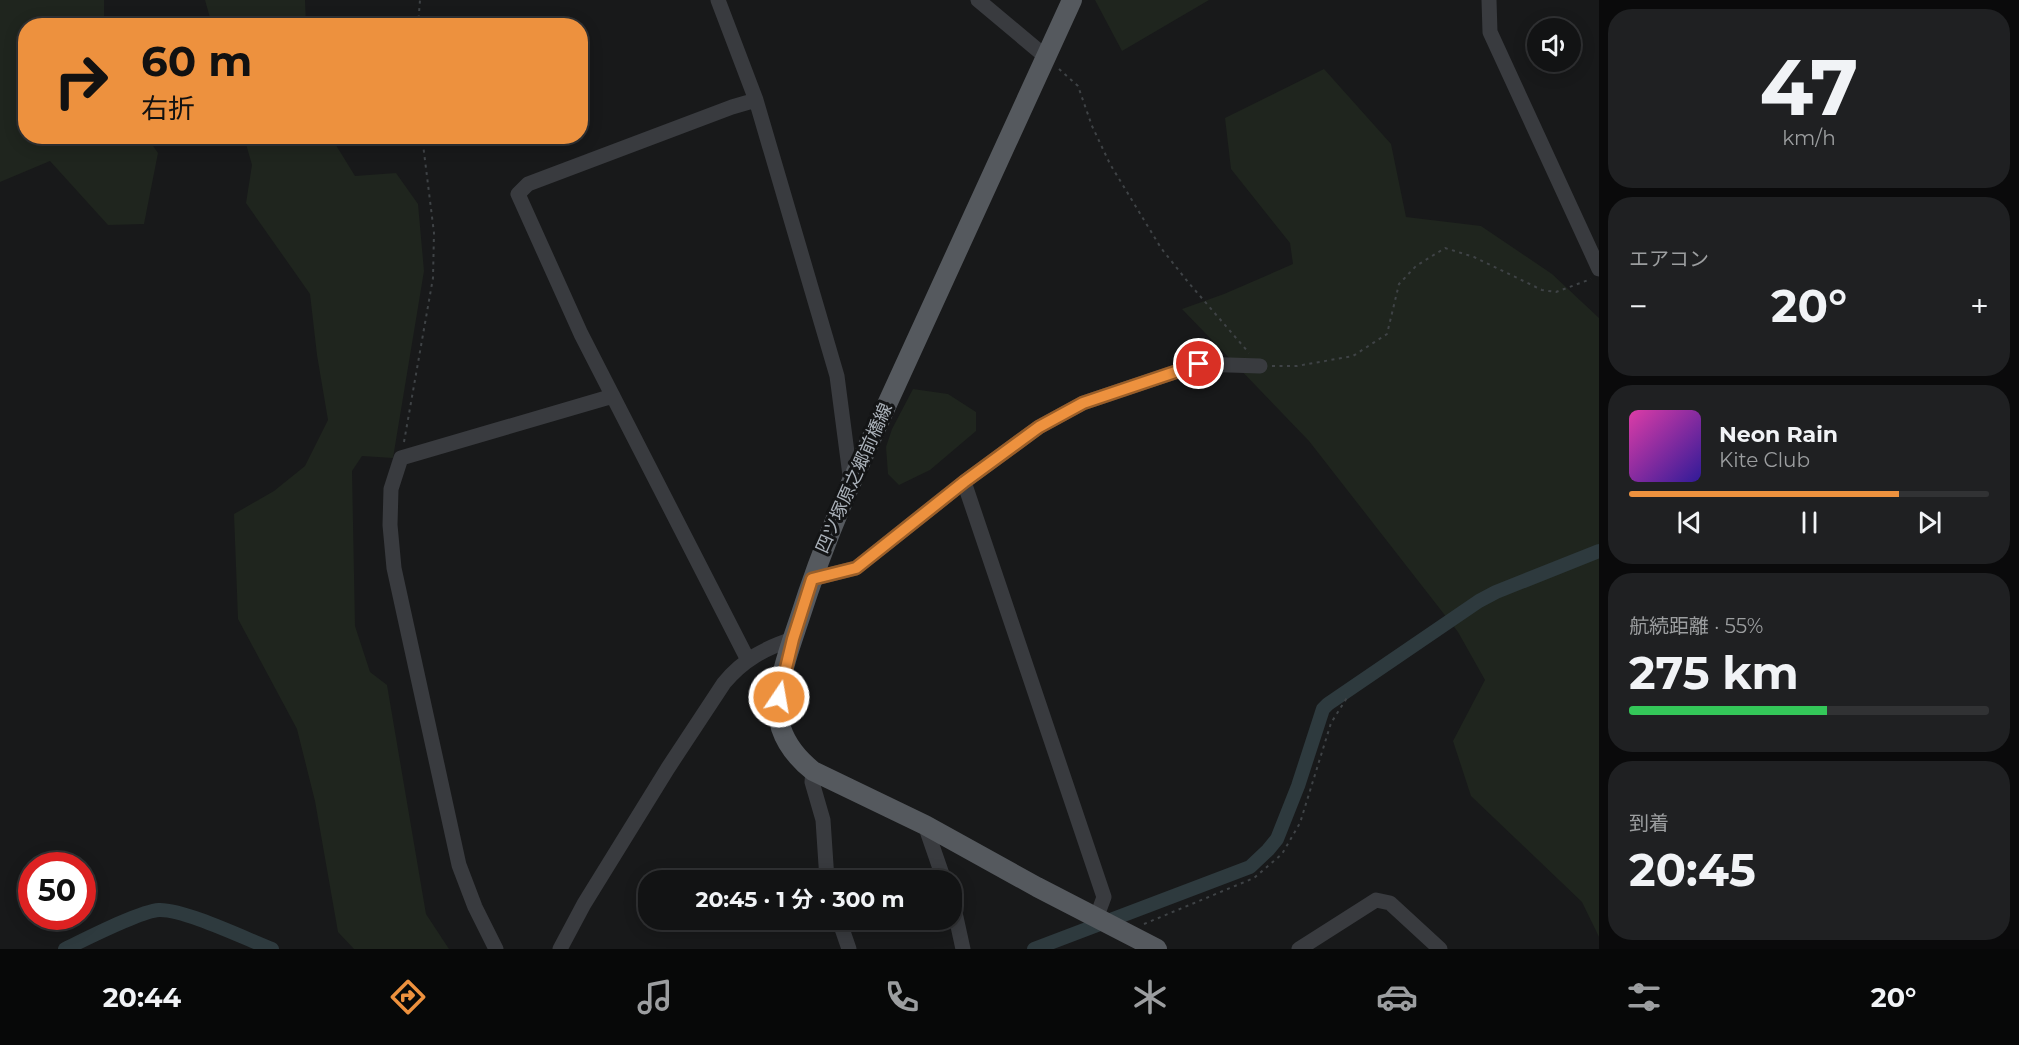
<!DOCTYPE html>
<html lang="ja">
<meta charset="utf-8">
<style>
:root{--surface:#121314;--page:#1f2022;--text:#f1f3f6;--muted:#9c9ea0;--line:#313234;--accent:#ed913e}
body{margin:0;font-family:Montserrat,"Noto Sans JP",sans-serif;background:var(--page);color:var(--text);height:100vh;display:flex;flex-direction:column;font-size:22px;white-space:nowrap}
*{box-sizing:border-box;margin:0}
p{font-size:20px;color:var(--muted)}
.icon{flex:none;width:33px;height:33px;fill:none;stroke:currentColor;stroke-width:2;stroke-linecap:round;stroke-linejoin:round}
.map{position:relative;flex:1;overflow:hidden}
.sheet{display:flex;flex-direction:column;gap:9px;padding:9px;background:#0a0a0b;width:420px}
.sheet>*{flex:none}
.top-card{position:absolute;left:18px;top:18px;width:570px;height:126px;border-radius:24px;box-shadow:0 3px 15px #0003,0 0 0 2px var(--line);background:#ed913e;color:#111;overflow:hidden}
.fabs{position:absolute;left:1527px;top:18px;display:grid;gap:12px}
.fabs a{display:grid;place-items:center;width:54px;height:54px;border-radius:50%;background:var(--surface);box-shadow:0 3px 15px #0003,0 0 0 2px var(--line);font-size:30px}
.speed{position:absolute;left:18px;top:852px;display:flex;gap:12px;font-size:30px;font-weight:700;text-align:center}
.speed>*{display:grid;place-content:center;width:78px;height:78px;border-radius:50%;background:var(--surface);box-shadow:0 3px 15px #0003,0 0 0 2px var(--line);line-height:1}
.speed .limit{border:9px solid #d22;background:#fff;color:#111}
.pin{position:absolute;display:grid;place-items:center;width:51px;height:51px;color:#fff;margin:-26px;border:3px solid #fff;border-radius:50%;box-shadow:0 2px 6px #0007}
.me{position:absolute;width:66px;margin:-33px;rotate:12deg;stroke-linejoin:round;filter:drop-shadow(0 0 4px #0008)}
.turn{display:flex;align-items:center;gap:21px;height:126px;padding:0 24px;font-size:27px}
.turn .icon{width:78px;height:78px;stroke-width:2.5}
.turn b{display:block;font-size:42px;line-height:51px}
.big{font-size:45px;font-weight:700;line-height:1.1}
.sheet .widget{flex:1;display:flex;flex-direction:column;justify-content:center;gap:9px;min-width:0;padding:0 21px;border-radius:24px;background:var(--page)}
.sheet .dial{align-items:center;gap:0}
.dial b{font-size:78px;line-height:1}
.song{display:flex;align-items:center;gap:18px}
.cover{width:72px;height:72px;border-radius:9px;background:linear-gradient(135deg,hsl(320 70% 55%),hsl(250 70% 35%))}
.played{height:6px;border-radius:3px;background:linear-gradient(90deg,var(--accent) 75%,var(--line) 75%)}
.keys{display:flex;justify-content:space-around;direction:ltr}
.heat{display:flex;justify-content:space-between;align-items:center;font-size:33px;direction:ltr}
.charge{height:9px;border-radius:4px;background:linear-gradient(90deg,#34c759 55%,var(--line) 0)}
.trip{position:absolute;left:638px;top:870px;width:324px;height:60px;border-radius:24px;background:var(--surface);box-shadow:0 3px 15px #0003,0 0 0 2px var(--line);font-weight:700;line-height:60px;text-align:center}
.dock{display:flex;height:96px;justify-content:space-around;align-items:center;background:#070808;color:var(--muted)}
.dock .icon{width:42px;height:42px}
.dock .selected{color:var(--accent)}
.dock b{font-size:27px;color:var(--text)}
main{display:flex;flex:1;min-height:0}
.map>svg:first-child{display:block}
.green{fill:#1f251e}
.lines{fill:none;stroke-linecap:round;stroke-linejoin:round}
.canal{stroke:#2e3a3e;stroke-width:14}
.path{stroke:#3f4346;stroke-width:2;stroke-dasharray:3 4.5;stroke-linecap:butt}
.minor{stroke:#393b3f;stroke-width:15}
.major{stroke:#55595e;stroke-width:20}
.route-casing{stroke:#9a5e28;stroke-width:15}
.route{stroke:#ed913e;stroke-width:10}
.labels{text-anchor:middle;stroke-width:6;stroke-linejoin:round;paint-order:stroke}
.street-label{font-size:18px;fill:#abb2ba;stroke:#131415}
</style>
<main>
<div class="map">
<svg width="1599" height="949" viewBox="0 0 1599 949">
<rect width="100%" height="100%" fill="#18191a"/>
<path class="green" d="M0,0H104V25L26,26V136L147,137L158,153L144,224L108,225L50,161L0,182Z
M205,0H305L306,25H212Z
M1095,0H1209L1122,51Z
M1324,69L1391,144L1406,217L1481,226L1552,274L1599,318V937L1582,902L1471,796L1453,741L1485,680L1458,632L1309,441L1182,309L1224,294L1293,264L1290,243L1231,169L1225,118Z
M244,137H331L355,176L396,173L418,204L424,271L393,458L362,456L352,471L355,626L370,672L387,685L426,914L449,949H354L338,932L315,801L297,729L238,619L234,514L274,491L305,466L328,420L317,355L310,294L246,203L252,165Z
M913,389L948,394L976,412V431L930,470L899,485L888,474L886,447L892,429Z"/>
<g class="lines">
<path class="canal" d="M65,949C84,940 140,911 159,910C184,909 246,939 272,949
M1034,949L1250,867L1268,850L1277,839L1298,786L1323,709L1328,704L1479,601L1496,592L1599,551"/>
<path class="path" d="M418,26L420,0
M1059,69L1078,86L1092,126L1110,164L1161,248L1188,282L1249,353
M1272,366H1297L1353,356L1387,334L1399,284L1416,266L1445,248L1474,257L1542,290L1556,292L1591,279
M404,442L433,278L434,233L422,136
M1144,924L1254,878L1282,854L1300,823L1331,723L1348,696"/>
<path class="minor" d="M718,0L756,100L837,376L851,483
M978,0L1046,57
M1489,0L1490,32L1599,269
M964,482L1104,897L1097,916
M812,579L856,568L964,482L1039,427L1083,403L1199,364L1260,366
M748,660L581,334L518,194L528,184L732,107L756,100
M813,771L812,782L823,820L827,880
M925,825L944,880
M951,900L956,917L963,949
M839,920L849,949
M496,949L475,907L459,865L394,568L390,525L391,489L401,458L613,396
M560,949L584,904L668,768L724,683C743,660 765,648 793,639
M1299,949L1376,900L1390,903L1440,949"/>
<path class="major" d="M1072,0L851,483C831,528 814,573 799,620C788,653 772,693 781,728C787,746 798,759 813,771L925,825L1037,887L1157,949"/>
</g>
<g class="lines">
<g class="route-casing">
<path id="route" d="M779,697L793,639L812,579L856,568L964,482L1039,427L1083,403L1199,364"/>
</g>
<use href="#route" class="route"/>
</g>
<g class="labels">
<g class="street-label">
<text transform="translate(854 478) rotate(-66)" y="6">四ツ塚原之郷前橋線</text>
</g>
</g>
</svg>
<div class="fabs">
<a><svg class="icon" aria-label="sound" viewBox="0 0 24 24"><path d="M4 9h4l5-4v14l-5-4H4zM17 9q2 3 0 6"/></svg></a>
</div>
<div class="speed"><div class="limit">50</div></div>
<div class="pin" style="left:1199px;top:364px;background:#d93025"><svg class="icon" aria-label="arrive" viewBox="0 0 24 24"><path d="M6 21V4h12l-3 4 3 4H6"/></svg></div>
<svg class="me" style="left:779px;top:697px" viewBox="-20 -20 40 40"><circle r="17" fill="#ed913e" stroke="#fff" stroke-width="3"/><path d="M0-11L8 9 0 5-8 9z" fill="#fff"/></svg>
<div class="trip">20:45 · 1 分 · 300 m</div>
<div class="top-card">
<div class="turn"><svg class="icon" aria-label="right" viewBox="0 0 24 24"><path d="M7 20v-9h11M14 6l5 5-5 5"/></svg><div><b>60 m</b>右折</div></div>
</div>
</div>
<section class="sheet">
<div class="widget dial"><b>47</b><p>km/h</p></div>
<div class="widget"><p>エアコン</p>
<div class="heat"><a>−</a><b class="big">20°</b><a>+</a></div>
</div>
<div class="widget">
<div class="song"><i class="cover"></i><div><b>Neon Rain</b><p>Kite Club</p></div></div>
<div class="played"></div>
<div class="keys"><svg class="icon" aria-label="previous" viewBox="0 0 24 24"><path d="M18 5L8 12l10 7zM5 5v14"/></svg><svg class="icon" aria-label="pause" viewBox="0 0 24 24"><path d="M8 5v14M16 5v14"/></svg><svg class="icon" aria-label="next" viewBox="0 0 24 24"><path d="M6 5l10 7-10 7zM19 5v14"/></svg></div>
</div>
<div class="widget"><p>航続距離 · 55%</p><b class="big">275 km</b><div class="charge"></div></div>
<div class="widget"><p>到着</p><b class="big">20:45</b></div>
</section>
</main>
<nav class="dock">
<b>20:44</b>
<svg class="icon selected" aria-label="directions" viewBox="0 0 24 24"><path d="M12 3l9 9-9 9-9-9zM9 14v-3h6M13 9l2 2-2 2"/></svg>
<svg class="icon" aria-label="music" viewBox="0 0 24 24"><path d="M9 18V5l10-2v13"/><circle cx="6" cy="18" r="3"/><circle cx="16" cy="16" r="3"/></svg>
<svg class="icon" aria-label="phone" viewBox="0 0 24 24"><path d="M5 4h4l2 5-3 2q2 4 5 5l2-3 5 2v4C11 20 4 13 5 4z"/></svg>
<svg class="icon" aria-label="climate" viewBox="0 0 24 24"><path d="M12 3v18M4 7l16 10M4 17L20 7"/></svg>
<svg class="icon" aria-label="car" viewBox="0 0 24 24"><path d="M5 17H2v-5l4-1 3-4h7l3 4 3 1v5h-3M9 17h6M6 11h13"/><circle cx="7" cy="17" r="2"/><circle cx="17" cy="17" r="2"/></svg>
<svg class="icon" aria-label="filters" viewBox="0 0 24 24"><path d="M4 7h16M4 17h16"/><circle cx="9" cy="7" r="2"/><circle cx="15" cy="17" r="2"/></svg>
<b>20°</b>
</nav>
